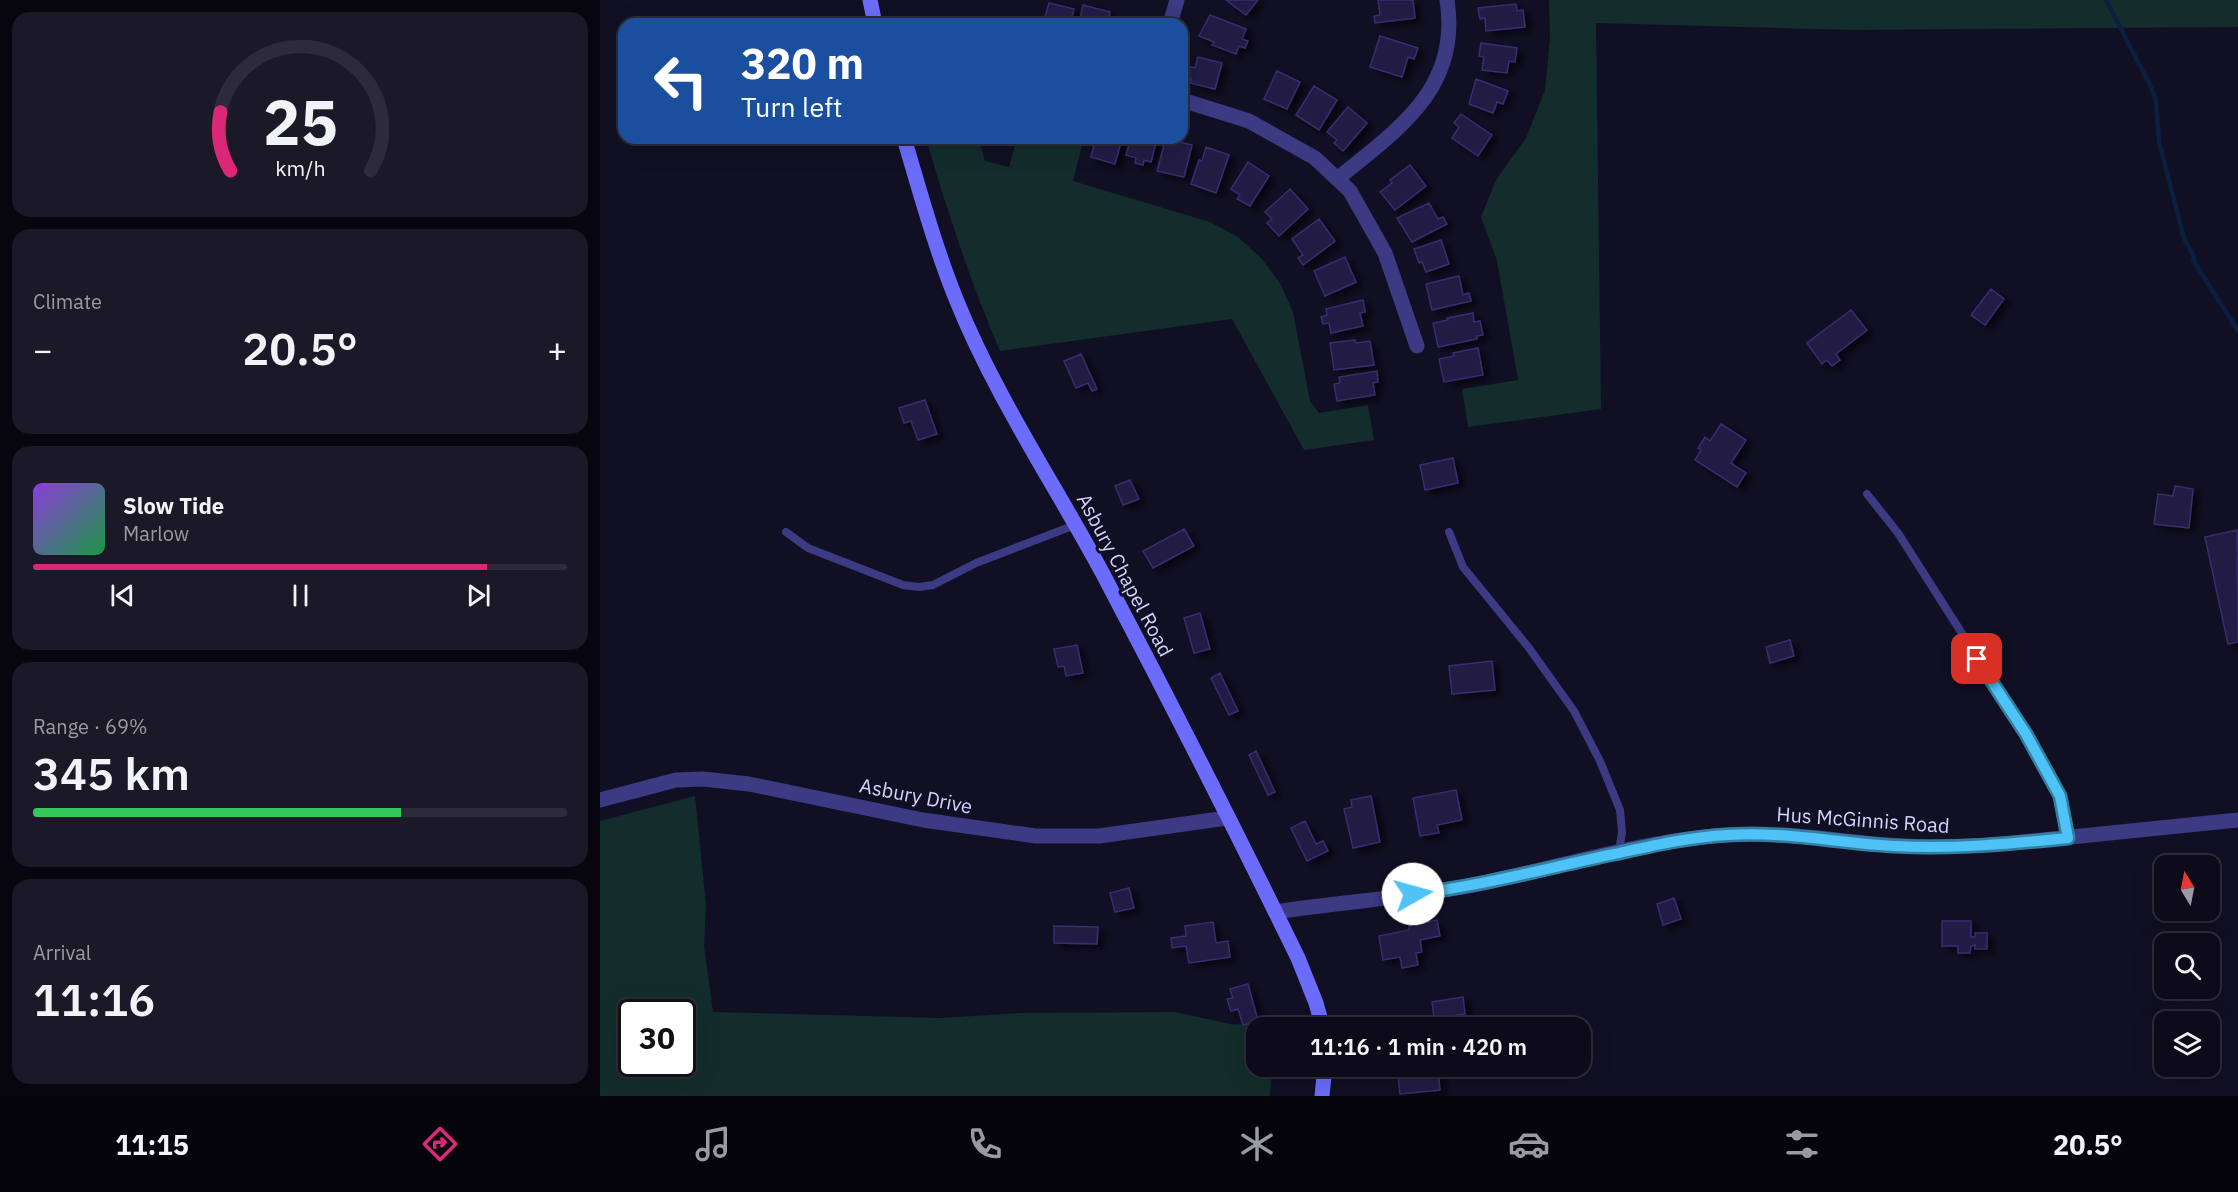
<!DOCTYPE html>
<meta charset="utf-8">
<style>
:root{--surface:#0d0b1a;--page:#1b1927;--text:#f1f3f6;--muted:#9a9ba2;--line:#2d2b39;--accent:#db2777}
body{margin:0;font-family:"IBM Plex Sans",sans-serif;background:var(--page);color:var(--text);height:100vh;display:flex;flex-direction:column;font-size:22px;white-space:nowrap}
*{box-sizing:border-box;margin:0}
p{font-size:20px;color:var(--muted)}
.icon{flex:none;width:33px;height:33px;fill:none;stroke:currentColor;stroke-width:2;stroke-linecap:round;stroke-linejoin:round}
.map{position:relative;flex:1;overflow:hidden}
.panel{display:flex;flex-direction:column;gap:12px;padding:12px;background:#07060e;width:600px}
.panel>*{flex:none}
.top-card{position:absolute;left:18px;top:18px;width:570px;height:126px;border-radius:18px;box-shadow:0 6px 24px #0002,0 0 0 2px var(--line);background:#1a4fa0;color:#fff;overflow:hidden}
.needle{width:39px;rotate:350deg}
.buttons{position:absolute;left:1554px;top:855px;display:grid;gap:12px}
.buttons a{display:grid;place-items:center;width:66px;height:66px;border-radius:12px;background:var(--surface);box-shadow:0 6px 24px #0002,0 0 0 2px var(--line);font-size:30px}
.speed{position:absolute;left:18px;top:999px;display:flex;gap:12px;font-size:30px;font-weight:700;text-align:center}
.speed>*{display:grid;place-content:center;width:78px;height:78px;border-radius:50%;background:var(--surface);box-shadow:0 6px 24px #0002,0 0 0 2px var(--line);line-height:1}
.speed .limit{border:3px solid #111;border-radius:9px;background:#fff;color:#111}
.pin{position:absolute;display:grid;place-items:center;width:51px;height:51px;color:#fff;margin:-26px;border-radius:12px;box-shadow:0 3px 9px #0006}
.me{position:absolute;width:66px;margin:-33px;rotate:83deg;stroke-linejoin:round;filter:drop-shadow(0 0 4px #0008)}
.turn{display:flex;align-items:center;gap:21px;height:126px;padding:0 24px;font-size:27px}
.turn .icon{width:78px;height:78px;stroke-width:2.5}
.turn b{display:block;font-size:42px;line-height:51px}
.big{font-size:45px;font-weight:600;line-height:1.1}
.panel .card{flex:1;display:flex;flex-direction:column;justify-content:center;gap:9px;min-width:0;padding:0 21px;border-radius:18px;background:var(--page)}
.panel .dial{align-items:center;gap:0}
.dial svg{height:156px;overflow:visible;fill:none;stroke:var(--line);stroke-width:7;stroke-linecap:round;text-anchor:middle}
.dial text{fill:var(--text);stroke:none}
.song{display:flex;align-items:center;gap:18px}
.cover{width:72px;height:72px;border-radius:9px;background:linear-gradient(135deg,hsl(270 70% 55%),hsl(140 70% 35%))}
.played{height:6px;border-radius:3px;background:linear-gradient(90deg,var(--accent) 85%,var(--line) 85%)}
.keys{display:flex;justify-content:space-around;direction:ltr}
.heat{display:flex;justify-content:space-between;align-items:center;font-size:33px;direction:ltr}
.charge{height:9px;border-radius:4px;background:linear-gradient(90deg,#34c759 69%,var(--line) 0)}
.trip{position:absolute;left:646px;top:1017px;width:345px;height:60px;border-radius:18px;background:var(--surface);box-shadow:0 6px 24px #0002,0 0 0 2px var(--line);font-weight:600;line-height:60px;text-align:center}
.tabs{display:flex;height:96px;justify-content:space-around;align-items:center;background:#05040a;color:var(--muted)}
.tabs .icon{width:42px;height:42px}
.tabs .selected{color:var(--accent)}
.tabs b{font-size:27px;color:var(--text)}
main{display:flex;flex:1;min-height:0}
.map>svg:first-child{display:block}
.green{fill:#122d2b;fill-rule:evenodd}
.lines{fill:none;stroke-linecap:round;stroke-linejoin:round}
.stream{stroke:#0b2040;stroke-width:4.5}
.building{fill:#221b44;stroke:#382d70;stroke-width:1.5;filter:url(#shadow)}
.service{stroke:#3b3a82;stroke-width:8}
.minor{stroke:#3b3a82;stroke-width:15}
.secondary{stroke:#6b6cfc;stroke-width:15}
.route-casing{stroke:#337fa1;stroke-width:15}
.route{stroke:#4fc3f7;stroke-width:10}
.labels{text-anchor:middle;stroke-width:6;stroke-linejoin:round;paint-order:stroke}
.street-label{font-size:20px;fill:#d5d2fe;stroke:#110f23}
</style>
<main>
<section class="panel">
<div class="card dial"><svg viewBox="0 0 100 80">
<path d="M14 69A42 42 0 1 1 86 69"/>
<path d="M14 69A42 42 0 0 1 9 39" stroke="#db2777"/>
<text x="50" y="56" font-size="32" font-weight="700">25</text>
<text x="50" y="72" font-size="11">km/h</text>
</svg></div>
<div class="card"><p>Climate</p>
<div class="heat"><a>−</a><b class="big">20.5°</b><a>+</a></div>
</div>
<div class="card">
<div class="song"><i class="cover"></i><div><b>Slow Tide</b><p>Marlow</p></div></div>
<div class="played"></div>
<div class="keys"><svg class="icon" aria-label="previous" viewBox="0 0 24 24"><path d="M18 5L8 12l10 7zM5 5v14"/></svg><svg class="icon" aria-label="pause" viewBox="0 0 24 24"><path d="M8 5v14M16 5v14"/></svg><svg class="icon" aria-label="next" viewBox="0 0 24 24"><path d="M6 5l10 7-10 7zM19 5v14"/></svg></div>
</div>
<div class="card"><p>Range · 69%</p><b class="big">345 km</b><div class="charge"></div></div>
<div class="card"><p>Arrival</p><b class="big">11:16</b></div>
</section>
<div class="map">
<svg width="1638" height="1096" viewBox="0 0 1638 1096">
<defs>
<filter id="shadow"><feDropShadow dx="6" dy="4" stdDeviation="3" flood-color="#0009"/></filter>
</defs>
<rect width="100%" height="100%" fill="#110f23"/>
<path class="green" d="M949,0H1638V27L1252,30L996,23L1001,409L868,427L862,389L918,380L897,261L881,217L896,180L926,138L945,90L950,38Z
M326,138H381L380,144L385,161L409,167L417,138H484L473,181L610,222L638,237L661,258L680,283L693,312L710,401L719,413L768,405L774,440L704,450L632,319L400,351C370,281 347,211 326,138Z
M95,796L106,905L104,946L113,1012L341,1018L421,1013L575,1012L630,1024L674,1026L657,1028V1066L672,1067L670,1096H0V821ZM32,1012H82V1064H32Z"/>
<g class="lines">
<path class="stream" d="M1506,0L1551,87L1556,101L1559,142L1584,238L1595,259L1593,260L1638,331"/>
</g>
<path class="building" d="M626,0H658L646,15Z
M778,0H813L815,18L775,23L774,16L780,15Z
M449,3L474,9L470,24H443Z
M916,4L917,11L923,10L925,27L886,31L885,18L880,19L878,8Z
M483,5L510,12L507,24H479Z
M610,15L646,29L642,39L648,41L645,48L639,46L636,54L612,45L614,42L599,36Z
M780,36L818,48L814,59L808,57L802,77L770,67Z
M881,43L917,48L915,62L909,61L907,73L882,70L884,57L879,56Z
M598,57L622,63L615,89L590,83L591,78L588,77L590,67L595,68Z
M677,71L700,82L687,109L664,99Z
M876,79L908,91L903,104L897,102L893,113L869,104Z
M714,86L737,100L719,130L696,115Z
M748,107L767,123L743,151L734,143L737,140L727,132Z
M861,114L892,135L878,156L852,138L859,127L854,123Z
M496,138H522L515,164L491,157Z
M531,138H557L551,162L544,160L543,165L535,163L536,158L526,155Z
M566,138L581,140L580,142L592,145L584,177L557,171Z
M606,147L629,155L616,193L591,184L599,160L602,161Z
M648,162L669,176L650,206L637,199L640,195L631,189Z
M810,165L826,186L795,210L780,192L792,183L790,180Z
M690,189L708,209L679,236L667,223L672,219L665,212Z
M829,203L838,219L843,217L847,224L812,242L797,218Z
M719,219L735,241L703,265L698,258L703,255L692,239Z
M841,240L849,264L826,272L822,262L819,263L814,249Z
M745,257L756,282L725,296L714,271Z
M859,276L863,295L869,293L871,301L832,310L826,284Z
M1391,289L1404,299L1385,325L1371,315Z
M763,300L765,312L760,313L763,326L731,333L729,323L723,324L721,317L727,315L726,309Z
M1251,310L1267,330L1236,354L1240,360L1232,366L1227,360L1222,364L1207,343Z
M873,313L874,322L880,321L883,335L877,336V339L838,347L833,323L848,320L847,318Z
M755,340L756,343L770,341L774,365L734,370L730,343Z
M878,348L883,375L844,382L839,359L854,356L853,353Z
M481,354L497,389L492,391L488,383L476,388L464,361Z
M777,371L778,382L773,383L775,395L737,401L734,384L740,383L739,377Z
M325,400L337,434L318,440L311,421L304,423L299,408Z
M1121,424L1146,440L1131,463L1146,473L1137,487L1095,460L1101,450L1098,448L1105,437L1110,441Z
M853,458L858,483L825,490L820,465Z
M530,480L539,499L523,505L515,486Z
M1575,486L1593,489L1589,528L1554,524L1558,494L1573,496Z
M584,529L594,546L553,568L543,551Z
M1637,530L1638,642L1628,644L1605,537Z
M600,613L610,649L594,653L584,618Z
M1190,640L1194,656L1170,663L1166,647Z
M477,645L483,673L466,676L464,666L458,667L454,649Z
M892,661L895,690L852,694L849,666Z
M620,673L638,711L629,715L611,678Z
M656,751L675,792L668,795L649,755Z
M856,790L862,820L837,825L839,833L820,836L813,798Z
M771,796L780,842L753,848L744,809L752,807L751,800Z
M705,821L716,844L723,841L728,851L707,861L691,828Z
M529,888L534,908L515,912L510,893Z
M1074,898L1081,919L1063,925L1057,904Z
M837,920L840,936L820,940L822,952L816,953L818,965L802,968L800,957L783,960L779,936L809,930V925Z
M1342,921H1371V937H1375V933H1387V949H1375V945L1371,946L1370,953H1358V946H1342Z
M613,922L616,943L628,941L630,957L589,963L586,946L572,948L571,938L586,936L585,926Z
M454,926L498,927L497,944L454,943Z
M648,984L658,1021L643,1025L638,1009L631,1011L627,999L633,998L630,989Z
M863,997L865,1014L834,1018L832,1002Z
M797,1066H832V1069L838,1068L840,1090L800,1094Z"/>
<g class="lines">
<path class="service" d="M1267,494L1298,533L1426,734L1460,796L1468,838
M186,532L208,548L303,585L319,587L333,585L376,563L475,525
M849,532L863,567L929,648L974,711L1000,761L1020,810L1022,832L1019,851"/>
<path class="minor" d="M570,24L577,0
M582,100L649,121L715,158L750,191L785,253L817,346
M737,179C797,130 861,89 847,0
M0,800L76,780L103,779L149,784L323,820L436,836H499L627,818
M675,912C740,902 805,898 869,886C954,869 1039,841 1126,835C1181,831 1235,841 1289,845C1324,848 1359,847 1393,845L1638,820"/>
<path class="secondary" d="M270,0L275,24
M304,138C320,192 335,247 356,299C395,396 454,483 503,574C570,701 635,829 698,958L716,1003L723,1028
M722,1096L725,1066"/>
</g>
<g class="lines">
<g class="route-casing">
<path id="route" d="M813,894C881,886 947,868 1014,854C1051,846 1089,837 1127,835C1183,831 1239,843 1295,846C1353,849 1410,844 1468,838L1460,796L1426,734L1377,659"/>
</g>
<use href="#route" class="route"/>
</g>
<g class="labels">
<g class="street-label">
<text transform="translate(525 575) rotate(62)" y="7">Asbury Chapel Road</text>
<text transform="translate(316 796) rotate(11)" y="7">Asbury Drive</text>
<text transform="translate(1263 820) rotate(4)" y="7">Hus McGinnis Road</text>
</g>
</g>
</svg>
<div class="buttons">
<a><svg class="needle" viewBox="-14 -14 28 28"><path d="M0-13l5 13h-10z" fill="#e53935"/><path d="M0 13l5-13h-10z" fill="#9a9ba2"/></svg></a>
<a><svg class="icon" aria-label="search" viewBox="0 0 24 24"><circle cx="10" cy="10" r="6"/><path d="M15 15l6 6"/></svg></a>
<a><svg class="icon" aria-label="layers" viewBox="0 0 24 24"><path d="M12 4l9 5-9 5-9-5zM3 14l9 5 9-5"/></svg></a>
</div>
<div class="speed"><div class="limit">30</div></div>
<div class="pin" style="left:1377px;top:659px;background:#d93025"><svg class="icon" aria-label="arrive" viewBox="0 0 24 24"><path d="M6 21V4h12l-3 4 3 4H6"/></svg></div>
<svg class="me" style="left:813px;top:894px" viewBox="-20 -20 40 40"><circle r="19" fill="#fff"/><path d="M0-13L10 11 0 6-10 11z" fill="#4fc3f7"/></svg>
<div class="trip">11:16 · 1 min · 420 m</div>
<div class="top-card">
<div class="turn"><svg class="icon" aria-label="left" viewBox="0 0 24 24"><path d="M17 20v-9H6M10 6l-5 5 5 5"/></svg><div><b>320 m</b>Turn left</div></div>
</div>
</div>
</main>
<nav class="tabs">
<b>11:15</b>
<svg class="icon selected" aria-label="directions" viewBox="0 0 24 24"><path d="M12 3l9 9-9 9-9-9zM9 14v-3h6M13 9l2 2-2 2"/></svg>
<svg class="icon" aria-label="music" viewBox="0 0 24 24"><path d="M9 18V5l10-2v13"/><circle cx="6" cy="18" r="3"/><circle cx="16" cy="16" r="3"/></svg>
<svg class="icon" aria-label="phone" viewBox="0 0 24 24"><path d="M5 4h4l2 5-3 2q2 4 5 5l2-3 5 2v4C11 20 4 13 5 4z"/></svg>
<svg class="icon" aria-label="climate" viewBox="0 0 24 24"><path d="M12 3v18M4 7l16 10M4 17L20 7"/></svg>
<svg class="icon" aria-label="car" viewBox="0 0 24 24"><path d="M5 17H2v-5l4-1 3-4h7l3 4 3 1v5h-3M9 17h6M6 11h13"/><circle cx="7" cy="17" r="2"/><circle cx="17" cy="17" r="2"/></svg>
<svg class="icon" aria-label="filters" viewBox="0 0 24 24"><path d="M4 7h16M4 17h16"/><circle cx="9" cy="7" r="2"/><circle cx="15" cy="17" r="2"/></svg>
<b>20.5°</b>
</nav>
